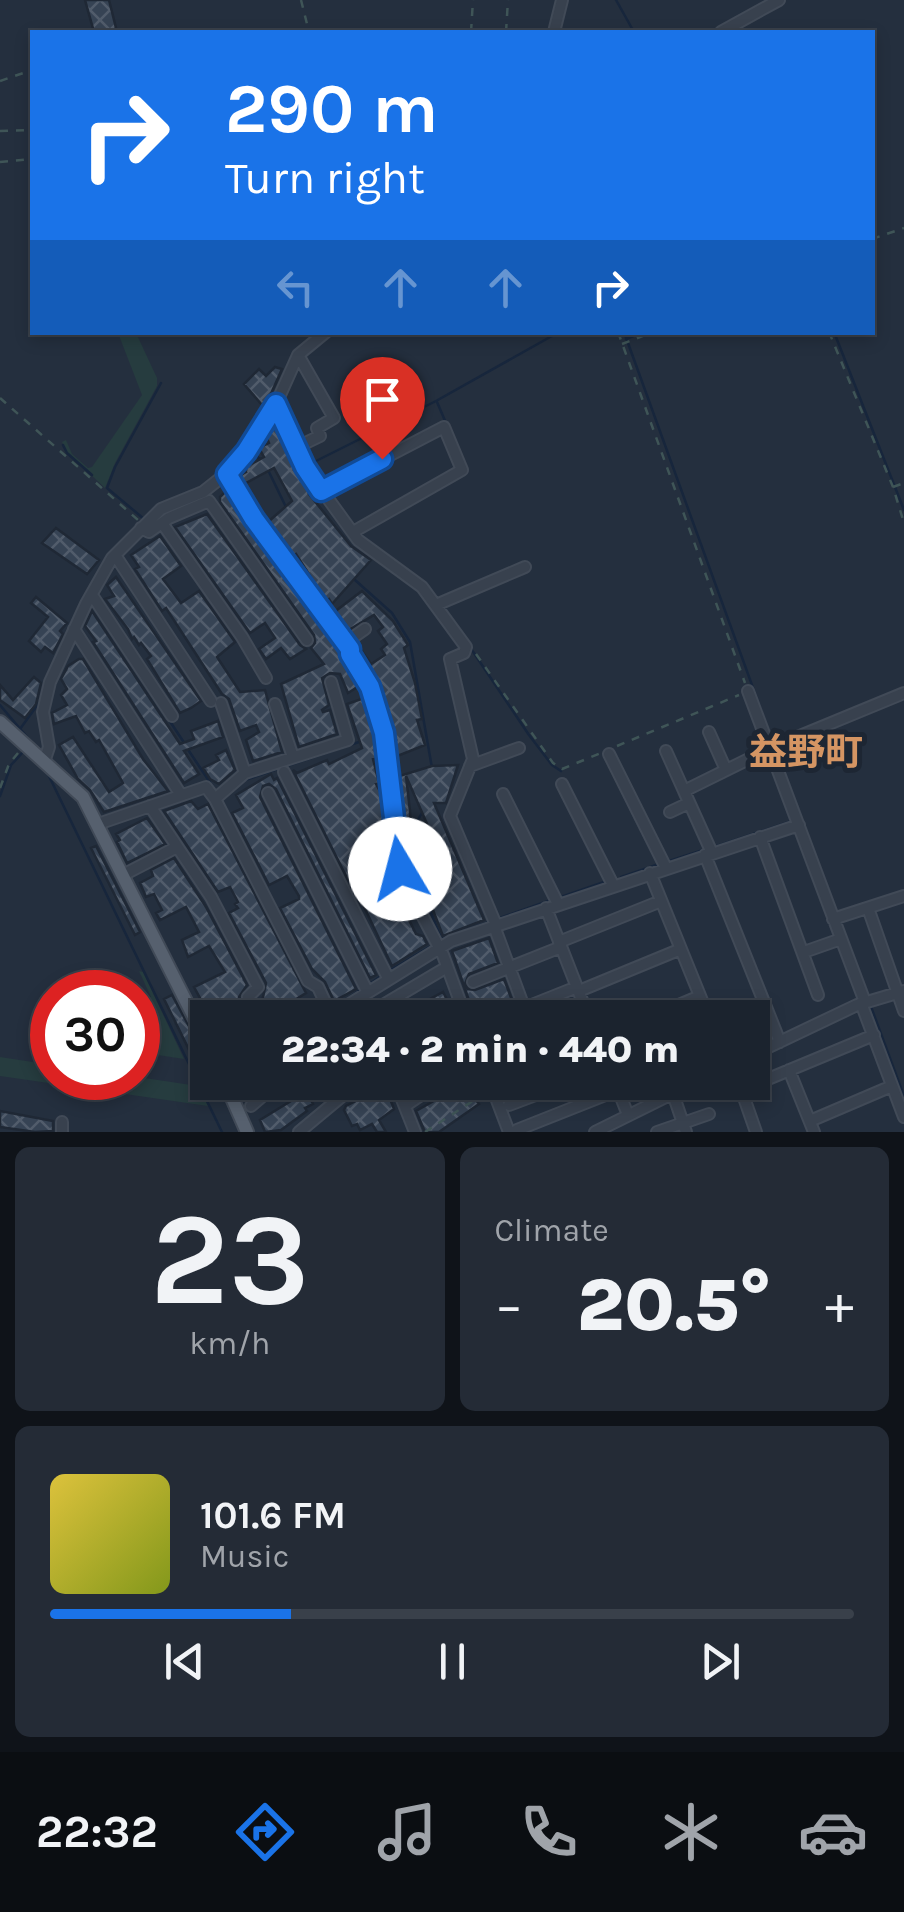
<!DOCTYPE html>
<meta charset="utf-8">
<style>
:root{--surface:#1b232e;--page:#242b36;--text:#f1f3f6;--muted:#a0a4aa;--line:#39404a;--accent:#1a73e8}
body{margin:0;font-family:Karla,"Noto Sans JP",sans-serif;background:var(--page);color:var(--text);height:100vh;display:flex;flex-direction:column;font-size:38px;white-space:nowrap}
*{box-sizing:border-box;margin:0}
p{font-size:32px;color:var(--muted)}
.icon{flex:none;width:55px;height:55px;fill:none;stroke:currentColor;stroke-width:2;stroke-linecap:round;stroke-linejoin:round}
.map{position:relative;height:1132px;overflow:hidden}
.panel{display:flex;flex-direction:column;gap:15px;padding:15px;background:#0f1319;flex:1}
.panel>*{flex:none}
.top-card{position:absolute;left:30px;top:30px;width:845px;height:305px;border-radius:0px;box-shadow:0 5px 15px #0003,0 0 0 2px var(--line);background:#1a73e8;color:#fff;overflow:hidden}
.speed{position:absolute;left:30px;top:970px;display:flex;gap:20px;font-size:50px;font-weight:700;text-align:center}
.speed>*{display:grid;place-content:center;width:130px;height:130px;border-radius:50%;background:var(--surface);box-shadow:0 5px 15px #0003,0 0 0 2px var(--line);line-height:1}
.speed .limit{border:15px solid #d22;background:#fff;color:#111}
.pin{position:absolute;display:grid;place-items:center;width:85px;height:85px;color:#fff;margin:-102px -42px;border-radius:50% 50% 50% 0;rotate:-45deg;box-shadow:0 0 10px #0007}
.pin .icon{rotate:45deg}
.me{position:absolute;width:110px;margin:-55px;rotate:352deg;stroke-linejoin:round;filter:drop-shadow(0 0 8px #0008)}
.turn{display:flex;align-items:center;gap:35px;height:210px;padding:0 30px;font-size:45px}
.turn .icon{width:130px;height:130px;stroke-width:2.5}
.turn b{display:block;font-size:70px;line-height:85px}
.lanes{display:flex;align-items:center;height:95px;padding:0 30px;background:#0003;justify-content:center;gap:50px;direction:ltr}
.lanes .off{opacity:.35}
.big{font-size:75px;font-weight:800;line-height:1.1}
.panel .card{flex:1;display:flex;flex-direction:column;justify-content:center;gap:15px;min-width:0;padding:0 35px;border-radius:15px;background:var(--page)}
.panel .dial{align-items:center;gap:0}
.dial b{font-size:130px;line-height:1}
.song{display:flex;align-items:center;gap:30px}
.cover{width:120px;height:120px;border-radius:15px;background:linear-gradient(135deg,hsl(50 70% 55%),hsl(70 70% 35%))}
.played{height:10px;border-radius:5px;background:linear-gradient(90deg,var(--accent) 30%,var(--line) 30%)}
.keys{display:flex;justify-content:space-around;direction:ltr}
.heat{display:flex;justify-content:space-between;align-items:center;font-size:55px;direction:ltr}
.panel .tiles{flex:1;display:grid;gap:15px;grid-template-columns:1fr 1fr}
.card:last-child{grid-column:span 2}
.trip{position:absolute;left:190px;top:1000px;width:580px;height:100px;border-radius:0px;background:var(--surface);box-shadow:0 5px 15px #0003,0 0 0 2px var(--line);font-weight:800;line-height:100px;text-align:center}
.menu{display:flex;height:160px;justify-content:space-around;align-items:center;background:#0b0e12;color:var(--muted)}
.menu .icon{width:70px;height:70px}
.menu .on{color:var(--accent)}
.menu b{font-size:45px;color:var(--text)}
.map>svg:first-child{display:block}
.grass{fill:#263c3f}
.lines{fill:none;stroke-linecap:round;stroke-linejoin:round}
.stream{stroke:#17263c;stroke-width:2.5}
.building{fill:url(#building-cross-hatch);stroke:#1f2835;stroke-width:2.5;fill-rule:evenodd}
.minor-casing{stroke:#414a57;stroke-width:14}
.major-casing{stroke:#414a57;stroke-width:16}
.path{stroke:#3f5557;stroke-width:2.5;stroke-dasharray:8 8;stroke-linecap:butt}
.minor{stroke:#38414e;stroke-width:10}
.major{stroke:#56606e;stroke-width:12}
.route-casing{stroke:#114b97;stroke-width:25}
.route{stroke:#1a73e8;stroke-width:18}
.labels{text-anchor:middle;stroke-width:10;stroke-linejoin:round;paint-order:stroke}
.neighbourhood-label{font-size:38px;font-weight:bold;fill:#d59563;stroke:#1d2633}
</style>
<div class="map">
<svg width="904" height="1132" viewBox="0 0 904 1132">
<defs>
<pattern id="building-cross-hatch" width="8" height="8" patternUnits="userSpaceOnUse" patternTransform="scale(2.5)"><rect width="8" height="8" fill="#364354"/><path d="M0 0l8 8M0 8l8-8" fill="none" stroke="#515c6b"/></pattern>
</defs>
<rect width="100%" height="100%" fill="#242f3e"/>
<path class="grass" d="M118,333H136L157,378V386L115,463L105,488L67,452L62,442L66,440L72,454L88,468L92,467L142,395Z
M139,971L143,972L184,1059L138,1052V1024L157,1026L147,999L151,997Z
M0,1057L52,1065V1078L138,1077L198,1086L208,1106L0,1076Z"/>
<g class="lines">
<path class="stream" d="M616,0L634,32
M624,332L773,743
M834,332L904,510
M626,339L643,332
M437,402L446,423
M283,408L294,432
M63,445L67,453L92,475
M312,463L436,401L559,332
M269,472L285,505
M234,474L252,452L262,461
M144,519L107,488L115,467L161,383
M361,535L414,575
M107,557L132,531
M355,580L392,613L410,642L432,768
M443,607L529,735L552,765L561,771
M53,664L74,617
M0,705L27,737
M167,717L185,744
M20,729L41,700
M189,751L213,787
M48,774L222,1132
M245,780L362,741
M0,796L11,765L24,751
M415,841V825L423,811
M714,847L792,821
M415,859L418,879L442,941
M666,862L706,849
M621,877L659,864
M558,898L604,882
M497,919L551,900
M440,939L489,922
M389,971L429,947
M371,983L381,976
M870,1004L904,1096
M338,1005L360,990
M236,1085L239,1082"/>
</g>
<path class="building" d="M85,0H109L117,32H94Z
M275,367L282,369L269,398L262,405L244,384L259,369L266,376Z
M277,428L297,471L312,492L309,494L351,546L371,560L332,604L329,599L326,601L296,554L293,556L268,522L292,501L274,468L244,484L239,476L246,472L244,468L264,457L259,448L269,443L266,436L269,432Z
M227,490L248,524L341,652L359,686L348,693L340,674L330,673L322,678L329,705L322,710L323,712L330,710L337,734L299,747L281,684L324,664L311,648L315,643L314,635L220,502V497Z
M207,514L300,645L306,649L290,659L281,648L266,659L259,649L275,638L265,623L250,633L175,527Z
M56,528L99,560L87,574L42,543Z
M160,536L181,566L163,579L181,603L199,591L235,642L217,657L240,692L265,690L282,752L253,761L246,740L259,732L256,725L240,731L229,699L222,694L166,608L162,611L135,569L139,567L131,555Z
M116,577L201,701L191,708L180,713L147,659L151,656L141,643L139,645L134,637L132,639L128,629L105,599L114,596L107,585Z
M362,591L393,621L408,645L404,648L415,683L422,719L417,720L425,745L395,757L393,732L376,676L359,652V647L371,664L385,655L381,649L387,644L378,631L383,627L374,615L347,631L336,615L337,610Z
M36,597L67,623L60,631L63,634L53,653L45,647L41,652L29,641L48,617L31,603Z
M92,611L180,744L194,739L191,731L218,721L223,737L184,751L199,774L184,783L93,642L96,641L85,626Z
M79,659H83L143,759L168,791L104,812L90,790L78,779L59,745L73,737L109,792L123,783L99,740L96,742L89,731L85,733L76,716L54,724L52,713L67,705L61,695L67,689L61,679L68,666Z
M34,677L41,683L36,704L25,718L0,700V685L13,700Z
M364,698L376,736V758L373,759L379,783L376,784L381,793L388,836L379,841L386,854L380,860L390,879L370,890L371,893L380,911L401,901L404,906L407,905L410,912L406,914L416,934L423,936L427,944L392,966L351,879L348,880L293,770L297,773L327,760L329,764L362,748L347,704Z
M226,750L235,770L219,784L210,779L203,768L219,760L216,755Z
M458,765L446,803H434L484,920L443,936L423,884L425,876L418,859L410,860L396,777L432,766ZM406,776L432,835L412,843L410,811Z
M271,774L274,780L277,778L376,975L370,978L276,789L269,784L263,786L260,797L356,989L334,1001L325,982L312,969L280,908L299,899V896L287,876L269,885L232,813L243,808L236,795Z
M191,801L198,809L208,804L306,993L288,1004L292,1018H271L262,1002L266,983L229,913L238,908L235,904L238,902L230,887L218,892L164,811Z
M147,818L165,844L127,863L117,842L120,840L116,834Z
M96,846L140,932L135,935L91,848Z
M174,858L206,907L247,985L239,997L251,1018H211L194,987L225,972L209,946L188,957L182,940L199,932L186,907L160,920L156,913L162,910L154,894L146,897L140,883L153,876L151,870Z
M489,938L498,963L469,974L465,984L468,989L475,990L504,979L513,1003L495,1010L489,1018H475L452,951Z
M443,992L452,1009L444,1013L447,1018H395Z
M172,995L208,1061V1073L202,1076L164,999Z
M309,1082H334L337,1089L327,1097L323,1092L310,1098L313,1104L305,1108L307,1111L281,1130L265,1132L260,1120L304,1093L311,1087Z
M459,1082H478L482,1092L473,1096L479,1104L439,1132H425L416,1111L453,1090Z
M385,1086L394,1109L379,1120L386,1132H377L372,1124L360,1130L357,1124L352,1126L344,1110L346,1106Z
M0,1111L53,1121V1131L35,1132L0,1127Z"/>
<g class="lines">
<g class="minor-casing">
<path id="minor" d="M554,32L562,0
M721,32L779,0
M276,404L305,467L358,540L422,587L466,647L464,653L450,659L473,759L450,816L496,925
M295,448L320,436L317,428L334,418L298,355
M227,473L255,519L350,649V654L370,687L385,735V761L403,879L443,955L466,1018
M321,491L444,427L462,470L353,532
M162,523L242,637L266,678
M141,528L149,532L169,518L209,501L307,640
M115,555L211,701
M92,595L172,716
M436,605L525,567
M74,629L181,795
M345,643L365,629
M748,691L865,1002
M221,703L245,773
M275,704L293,757
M709,732L726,770
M666,751L684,791
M609,754L666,868
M44,762L49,747L43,712L50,682L86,604L112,558L161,509L203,492L227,473L246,452L276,404L298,355L326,332
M470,766L519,748
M284,772L388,978
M562,784L613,885
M268,793L367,991
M503,794L558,904
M215,799L245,773L348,740L331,682
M150,806L211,897L258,987L248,997L262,1018
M670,812L689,803
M98,824L206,787L215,799L308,981L318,987L331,1015
M760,837L818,995
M712,853L684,791L773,747L904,693
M705,855L780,1042
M650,873L709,1018
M123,875L177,847
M546,908L589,1018
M868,908L904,1011
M833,919L904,896
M494,926L528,1018
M559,942L661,901
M804,952L841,939
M473,982L561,947
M579,991L681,949
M861,1003L904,1117
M327,1018L451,941L799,825
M361,1018L442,970
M499,1018L577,987
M648,1018L700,996
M752,1055L857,1005L904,991
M789,1070L814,1132
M768,1079L874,1035
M395,1082L415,1132
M490,1082L509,1132
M615,1082L626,1110
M669,1082L686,1132
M742,1092L756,1132
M232,1096L248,1082
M509,1105L570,1082
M251,1106L279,1082
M405,1106L440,1082
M810,1121L892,1086
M517,1130L618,1090
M62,1132V1122
M299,1132L359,1082
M595,1132L696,1082
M657,1132L709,1114"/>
</g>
<g class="major-casing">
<path id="major" d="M0,722L83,797L208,1045
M225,1082L247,1132"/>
</g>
<path class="path" d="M301,0L309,32
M471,32L473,0
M506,32L508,0
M0,81L32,70
M0,131L32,130
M0,162L32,159
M872,239L904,228
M618,332L745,683
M829,332L893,487L904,523
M622,344L653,332
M0,398L138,520
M893,487L904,483
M476,654L553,763L562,769L601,753
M617,746L739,695
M0,788L9,764L18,753
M441,1018L450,1012
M425,1132L482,1095"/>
<use href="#minor" class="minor"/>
<use href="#major" class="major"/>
</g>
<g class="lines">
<g class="route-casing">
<path id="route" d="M382,459L321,491L305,467L276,404L246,452L227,474L254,519L350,649V654L370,687L384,733L400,869"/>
</g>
<use href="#route" class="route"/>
</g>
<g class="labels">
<g class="neighbourhood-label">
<text x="806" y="765">益野町</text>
</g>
</g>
</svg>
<div class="speed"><div class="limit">30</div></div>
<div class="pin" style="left:382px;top:459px;background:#d93025"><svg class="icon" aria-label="arrive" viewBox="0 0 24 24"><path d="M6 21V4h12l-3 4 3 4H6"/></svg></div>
<svg class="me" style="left:400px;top:869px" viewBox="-20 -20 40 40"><circle r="19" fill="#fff"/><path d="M0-13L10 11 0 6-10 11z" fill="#1a73e8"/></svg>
<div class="trip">22:34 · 2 min · 440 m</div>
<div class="top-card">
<div class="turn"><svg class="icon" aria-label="right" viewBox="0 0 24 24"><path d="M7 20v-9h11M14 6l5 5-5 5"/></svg><div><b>290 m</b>Turn right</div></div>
<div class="lanes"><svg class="icon off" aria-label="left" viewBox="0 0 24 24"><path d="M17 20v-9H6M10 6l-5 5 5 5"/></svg><svg class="icon off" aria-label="ahead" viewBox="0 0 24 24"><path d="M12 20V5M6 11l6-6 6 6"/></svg><svg class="icon off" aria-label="ahead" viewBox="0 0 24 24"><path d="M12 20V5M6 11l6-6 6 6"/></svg><svg class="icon" aria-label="right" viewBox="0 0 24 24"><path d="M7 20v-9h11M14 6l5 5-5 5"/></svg></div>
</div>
</div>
<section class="panel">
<div class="tiles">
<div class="card dial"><b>23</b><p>km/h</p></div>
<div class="card"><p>Climate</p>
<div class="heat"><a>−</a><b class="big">20.5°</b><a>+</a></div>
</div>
<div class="card">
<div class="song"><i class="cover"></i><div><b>101.6 FM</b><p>Music</p></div></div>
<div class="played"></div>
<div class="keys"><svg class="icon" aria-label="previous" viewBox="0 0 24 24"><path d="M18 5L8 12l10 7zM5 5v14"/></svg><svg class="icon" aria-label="pause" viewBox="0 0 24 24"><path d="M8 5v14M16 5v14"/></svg><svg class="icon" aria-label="next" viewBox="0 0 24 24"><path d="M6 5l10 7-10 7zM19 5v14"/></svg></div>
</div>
</div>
</section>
<nav class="menu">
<b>22:32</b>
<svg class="icon on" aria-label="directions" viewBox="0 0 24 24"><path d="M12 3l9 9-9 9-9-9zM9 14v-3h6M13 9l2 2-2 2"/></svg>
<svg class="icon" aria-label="music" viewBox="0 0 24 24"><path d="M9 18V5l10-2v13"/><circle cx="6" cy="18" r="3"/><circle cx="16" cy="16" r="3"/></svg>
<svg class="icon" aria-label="phone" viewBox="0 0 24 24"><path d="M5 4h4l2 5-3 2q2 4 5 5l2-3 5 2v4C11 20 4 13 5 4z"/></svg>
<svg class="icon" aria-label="climate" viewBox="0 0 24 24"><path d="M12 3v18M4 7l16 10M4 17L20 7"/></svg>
<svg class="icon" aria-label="car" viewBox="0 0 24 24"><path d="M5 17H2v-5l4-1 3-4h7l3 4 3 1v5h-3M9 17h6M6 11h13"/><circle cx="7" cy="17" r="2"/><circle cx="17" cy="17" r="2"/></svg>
</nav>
